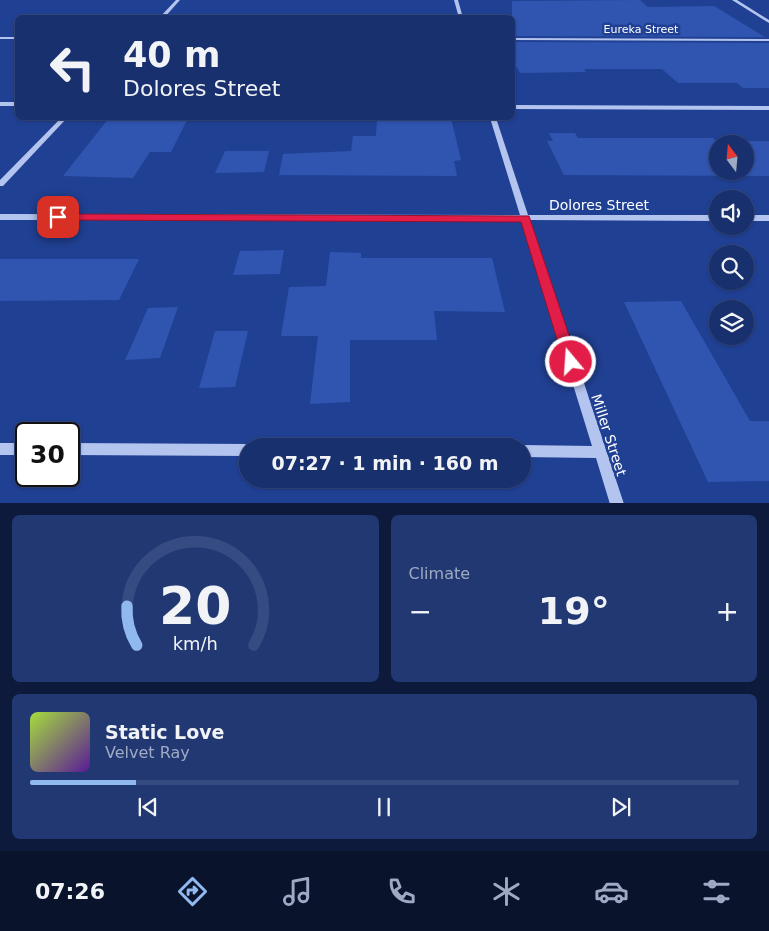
<!DOCTYPE html>
<meta charset="utf-8">
<style>
:root{--surface:#18306e;--page:#213873;--text:#f1f3f6;--muted:#9fa9c2;--line:#364b81;--accent:#90b9f0}
body{margin:0;font-family:"DejaVu Sans",sans-serif;background:var(--page);color:var(--text);height:100vh;display:flex;flex-direction:column;font-size:19px;white-space:nowrap}
*{box-sizing:border-box;margin:0}
p{font-size:16px;color:var(--muted)}
.icon{flex:none;width:28px;height:28px;fill:none;stroke:currentColor;stroke-width:2;stroke-linecap:round;stroke-linejoin:round}
.map{position:relative;height:503px;overflow:hidden}
.panel{display:flex;flex-direction:column;gap:12px;padding:12px;background:#0d1a3c;flex:1}
.panel>*{flex:none}
.hud{position:absolute;left:15px;top:15px;width:500px;height:105px;border-radius:8px;box-shadow:0 1px 4px #0004,0 0 0 1px var(--line);background:#18306e;color:var(--text);overflow:hidden}
.needle{width:32px;rotate:344deg}
.fabs{position:absolute;left:709px;top:135px;display:grid;gap:10px}
.fabs a{display:grid;place-items:center;width:45px;height:45px;border-radius:50%;background:var(--surface);box-shadow:0 1px 4px #0004,0 0 0 1px var(--line);font-size:25px}
.speed{position:absolute;left:15px;top:422px;display:flex;gap:10px;font-size:25px;font-weight:700;text-align:center}
.speed>*{display:grid;place-content:center;width:65px;height:65px;border-radius:50%;background:var(--surface);box-shadow:0 1px 4px #0004,0 0 0 1px var(--line);line-height:1}
.speed .limit{border:2px solid #111;border-radius:8px;background:#fff;color:#111}
.pin{position:absolute;display:grid;place-items:center;width:42px;height:42px;color:#fff;margin:-21px;border-radius:10px;box-shadow:0 2px 8px #0006}
.me{position:absolute;width:55px;margin:-28px;rotate:342deg;stroke-linejoin:round;filter:drop-shadow(0 0 4px #0008)}
.turn{display:flex;align-items:center;gap:18px;height:105px;padding:0 25px;font-size:22px}
.turn .icon{width:65px;height:65px;stroke-width:2.5}
.turn b{display:block;font-size:35px;line-height:42px}
.big{font-size:38px;font-weight:700;line-height:1.1}
.panel .widget{flex:1;display:flex;flex-direction:column;justify-content:center;gap:8px;min-width:0;padding:0 18px;border-radius:8px;background:var(--page)}
.panel .dial{align-items:center;gap:0}
.dial svg{height:130px;overflow:visible;fill:none;stroke:var(--line);stroke-width:7;stroke-linecap:round;text-anchor:middle}
.dial text{fill:var(--text);stroke:none}
.song{display:flex;align-items:center;gap:15px}
.cover{width:60px;height:60px;border-radius:8px;background:linear-gradient(135deg,hsl(80 70% 55%),hsl(270 70% 35%))}
.played{height:5px;border-radius:2px;background:linear-gradient(90deg,var(--accent) 15%,var(--line) 15%)}
.keys{display:flex;justify-content:space-around;direction:ltr}
.heat{display:flex;justify-content:space-between;align-items:center;font-size:28px;direction:ltr}
.panel .tiles{flex:1;display:grid;gap:12px;grid-template-columns:1fr 1fr}
.widget:last-child{grid-column:span 2}
.trip{position:absolute;left:239px;top:438px;width:292px;height:50px;border-radius:25px;background:var(--surface);box-shadow:0 1px 4px #0004,0 0 0 1px var(--line);font-weight:700;line-height:50px;text-align:center}
.tab-bar{display:flex;height:80px;justify-content:space-around;align-items:center;background:#0a132c;color:var(--muted)}
.tab-bar .icon{width:35px;height:35px}
.tab-bar .active{color:var(--accent)}
.tab-bar b{font-size:22px;color:var(--text)}
.map>svg:first-child{display:block}
.building{fill:#3055b0;fill-rule:evenodd}
.lines{fill:none;stroke-linecap:round;stroke-linejoin:round}
.minor{fill:#b3c4ee;fill-rule:evenodd}
.route{fill:#e11d48;stroke:#92132f}
.labels{text-anchor:middle;stroke-width:5;stroke-linejoin:round;paint-order:stroke}
.far-street-label{font-size:11px;fill:#fff;stroke:#204093}
.street-label{font-size:14px;fill:#fff;stroke:#204093}
</style>
<div class="map">
<svg width="769" height="504" viewBox="0 0 769 504">
<rect width="100%" height="100%" fill="#204093"/>
<path class="building" d="M640,0L648,7L714,6L765,37L512,36V1Z
M512,42L769,43V88H743L737,83H678L662,69H584L586,72L520,73L512,59Z
M109,118H188L171,152H150L133,178L63,176Z
M377,118H451L461,160L454,161L457,176L279,175L283,154L351,151L353,136H376Z
M549,133H575L578,138H713L717,141H769V176L564,175L547,141H553ZM718,144H745V171H718Z
M225,151H269L264,172L215,173Z
M284,250L280,274L233,275L240,251Z
M330,252L361,253V258H492L505,312L434,311L437,340H350V402L310,404L318,336H281L289,287L326,286Z
M0,259H139L119,300L0,301Z
M681,301L750,421H769V481L708,482L624,302Z
M178,307L160,358L125,360L148,308Z
M215,331H248L235,387L199,388Z"/>
<g class="lines">
<path class="minor" d="M176,0H180L164,18H159Z
M454,0H458L463,18H459Z
M732,0H737L769,20V23Z
M0,37H18V39H0Z
M512,38L769,39V41L512,40Z
M0,102H18V106H0Z
M512,105L769,106V110L512,109Z
M61,118H67L3,186H0V180Z
M490,118H496L528,215H718V221L530,220L624,504H610L596,458L522,457V446H518L522,445L592,446L522,220H0V214L520,215Z
M745,215H769V221H745Z
M0,443H26V455H0Z
M69,443L248,444L253,446H248V456L69,455Z"/>
</g>
<path class="route" d="M58,214L529,216L578,362L576,366L571,368L566,366L564,362L521,222L55,220V215Z"/>
<g class="labels">
<g class="far-street-label">
<text x="641" y="33">Eureka Street</text>
</g>
<g class="street-label">
<text x="599" y="210">Dolores Street</text>
<text transform="translate(609 435) rotate(72)" y="5">Miller Street</text>
</g>
</g>
</svg>
<div class="fabs">
<a><svg class="needle" viewBox="-14 -14 28 28"><path d="M0-13l5 13h-10z" fill="#e53935"/><path d="M0 13l5-13h-10z" fill="#9fa9c2"/></svg></a>
<a><svg class="icon" aria-label="sound" viewBox="0 0 24 24"><path d="M4 9h4l5-4v14l-5-4H4zM17 9q2 3 0 6"/></svg></a>
<a><svg class="icon" aria-label="search" viewBox="0 0 24 24"><circle cx="10" cy="10" r="6"/><path d="M15 15l6 6"/></svg></a>
<a><svg class="icon" aria-label="layers" viewBox="0 0 24 24"><path d="M12 4l9 5-9 5-9-5zM3 14l9 5 9-5"/></svg></a>
</div>
<div class="speed"><div class="limit">30</div></div>
<div class="pin" style="left:58px;top:217px;background:#d93025"><svg class="icon" aria-label="arrive" viewBox="0 0 24 24"><path d="M6 21V4h12l-3 4 3 4H6"/></svg></div>
<svg class="me" style="left:571px;top:362px" viewBox="-20 -20 40 40"><circle r="17" fill="#e11d48" stroke="#fff" stroke-width="3"/><path d="M0-11L8 9 0 5-8 9z" fill="#fff"/></svg>
<div class="trip">07:27 · 1 min · 160 m</div>
<div class="hud">
<div class="turn"><svg class="icon" aria-label="left" viewBox="0 0 24 24"><path d="M17 20v-9H6M10 6l-5 5 5 5"/></svg><div><b>40 m</b>Dolores Street</div></div>
</div>
</div>
<section class="panel">
<div class="tiles">
<div class="widget dial"><svg viewBox="0 0 100 80">
<path d="M14 69A42 42 0 1 1 86 69"/>
<path d="M14 69A42 42 0 0 1 8 45" stroke="#90b9f0"/>
<text x="50" y="56" font-size="32" font-weight="700">20</text>
<text x="50" y="72" font-size="11">km/h</text>
</svg></div>
<div class="widget"><p>Climate</p>
<div class="heat"><a>−</a><b class="big">19°</b><a>+</a></div>
</div>
<div class="widget">
<div class="song"><i class="cover"></i><div><b>Static Love</b><p>Velvet Ray</p></div></div>
<div class="played"></div>
<div class="keys"><svg class="icon" aria-label="previous" viewBox="0 0 24 24"><path d="M18 5L8 12l10 7zM5 5v14"/></svg><svg class="icon" aria-label="pause" viewBox="0 0 24 24"><path d="M8 5v14M16 5v14"/></svg><svg class="icon" aria-label="next" viewBox="0 0 24 24"><path d="M6 5l10 7-10 7zM19 5v14"/></svg></div>
</div>
</div>
</section>
<nav class="tab-bar">
<b>07:26</b>
<svg class="icon active" aria-label="directions" viewBox="0 0 24 24"><path d="M12 3l9 9-9 9-9-9zM9 14v-3h6M13 9l2 2-2 2"/></svg>
<svg class="icon" aria-label="music" viewBox="0 0 24 24"><path d="M9 18V5l10-2v13"/><circle cx="6" cy="18" r="3"/><circle cx="16" cy="16" r="3"/></svg>
<svg class="icon" aria-label="phone" viewBox="0 0 24 24"><path d="M5 4h4l2 5-3 2q2 4 5 5l2-3 5 2v4C11 20 4 13 5 4z"/></svg>
<svg class="icon" aria-label="climate" viewBox="0 0 24 24"><path d="M12 3v18M4 7l16 10M4 17L20 7"/></svg>
<svg class="icon" aria-label="car" viewBox="0 0 24 24"><path d="M5 17H2v-5l4-1 3-4h7l3 4 3 1v5h-3M9 17h6M6 11h13"/><circle cx="7" cy="17" r="2"/><circle cx="17" cy="17" r="2"/></svg>
<svg class="icon" aria-label="filters" viewBox="0 0 24 24"><path d="M4 7h16M4 17h16"/><circle cx="9" cy="7" r="2"/><circle cx="15" cy="17" r="2"/></svg>
</nav>
